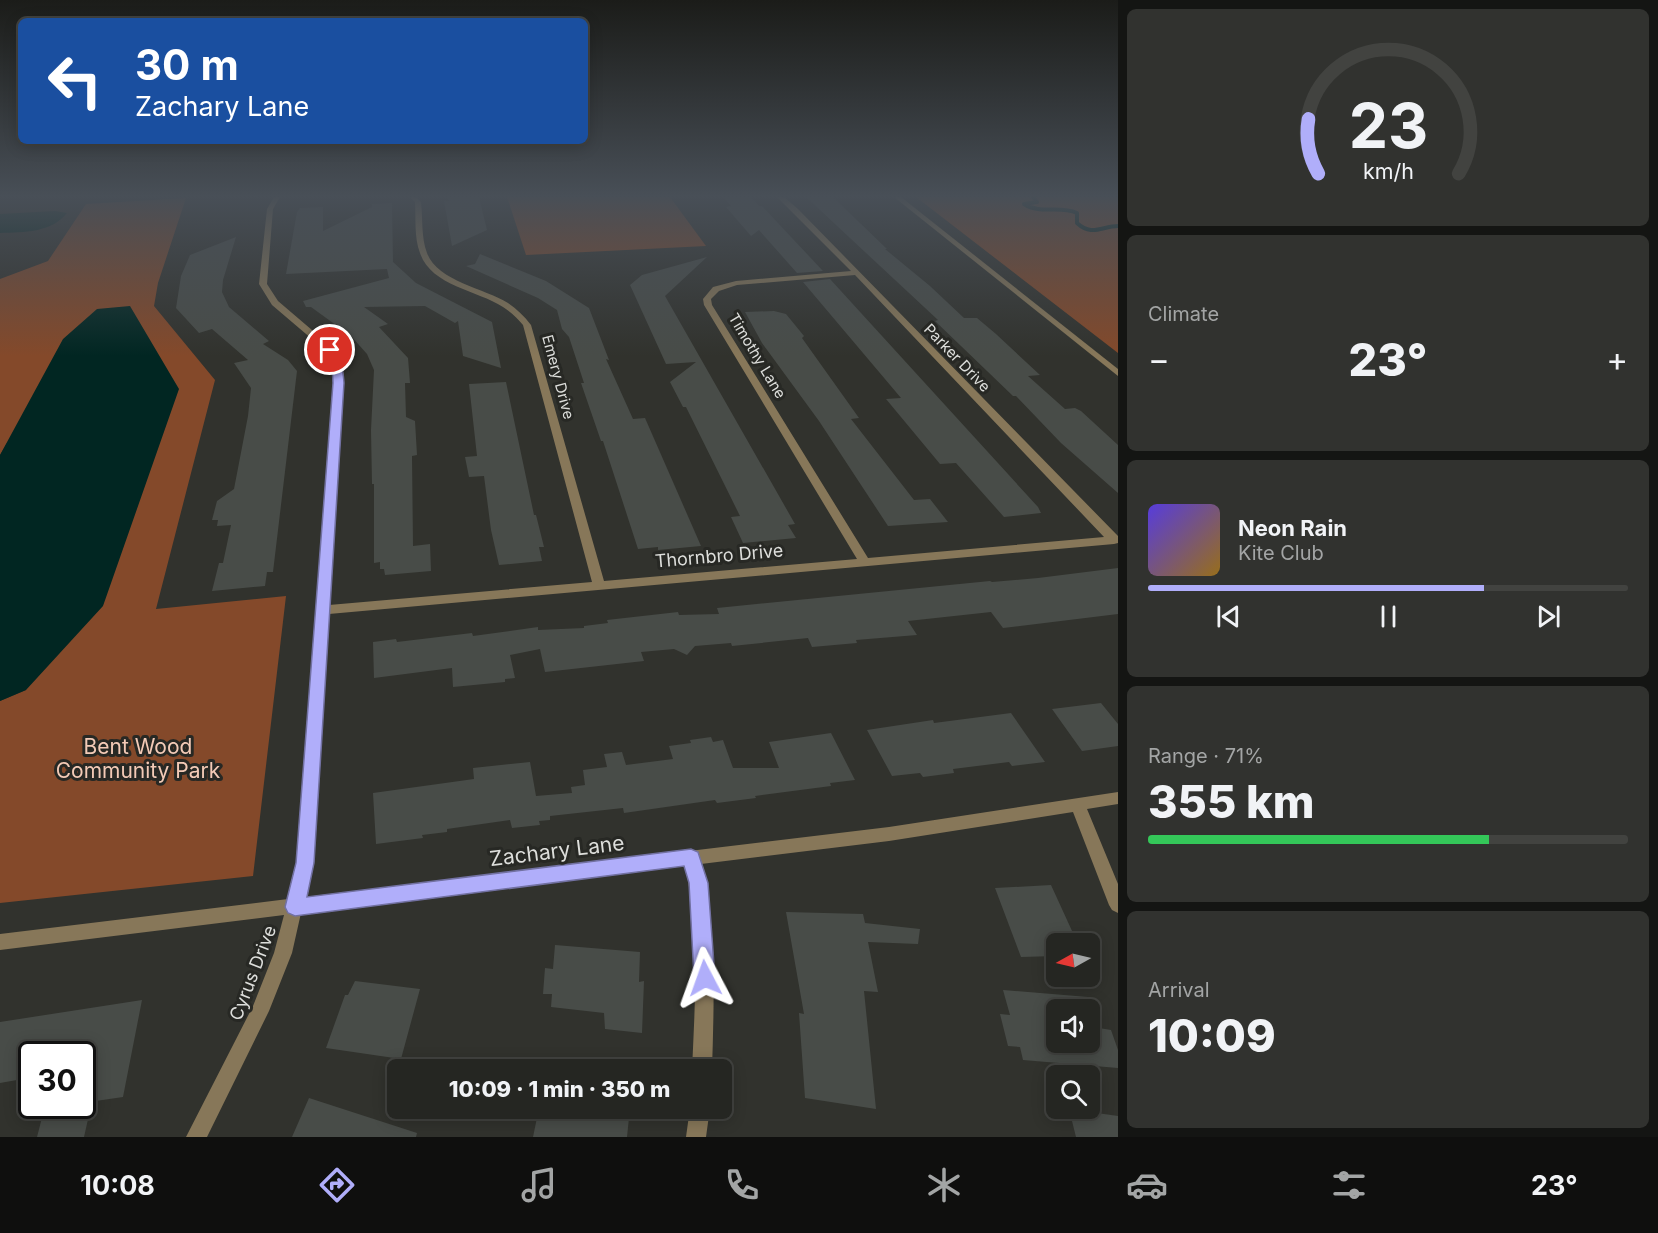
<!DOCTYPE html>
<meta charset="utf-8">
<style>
:root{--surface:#252622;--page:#31322f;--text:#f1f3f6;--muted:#a3a5a5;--line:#424340;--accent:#b0aefa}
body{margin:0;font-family:Inter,sans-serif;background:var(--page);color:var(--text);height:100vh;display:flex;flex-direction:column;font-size:22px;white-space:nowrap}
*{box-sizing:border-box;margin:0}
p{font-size:20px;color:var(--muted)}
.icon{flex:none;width:33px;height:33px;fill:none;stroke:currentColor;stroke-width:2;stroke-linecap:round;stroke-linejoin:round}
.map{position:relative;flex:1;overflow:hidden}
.drawer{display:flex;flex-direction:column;gap:9px;padding:9px;background:#141513;width:540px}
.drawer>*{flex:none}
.top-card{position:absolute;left:18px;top:18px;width:570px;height:126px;border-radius:9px;box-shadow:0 3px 15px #0003,0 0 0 2px var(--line);background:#1a4fa0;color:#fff;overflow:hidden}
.needle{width:39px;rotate:262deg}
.buttons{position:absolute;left:1046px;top:933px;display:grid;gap:12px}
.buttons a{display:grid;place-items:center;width:54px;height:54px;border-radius:9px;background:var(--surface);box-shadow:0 3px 15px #0003,0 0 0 2px var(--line);font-size:30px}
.speed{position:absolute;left:18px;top:1041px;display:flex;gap:12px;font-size:30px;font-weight:700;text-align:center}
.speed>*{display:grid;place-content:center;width:78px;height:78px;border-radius:50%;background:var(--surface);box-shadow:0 3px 15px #0003,0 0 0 2px var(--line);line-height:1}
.speed .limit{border:3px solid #111;border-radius:9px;background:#fff;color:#111}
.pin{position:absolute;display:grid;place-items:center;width:51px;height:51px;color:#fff;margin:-26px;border:3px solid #fff;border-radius:50%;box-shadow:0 2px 6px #0007}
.me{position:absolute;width:66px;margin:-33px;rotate:356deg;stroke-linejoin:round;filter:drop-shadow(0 0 4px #0008)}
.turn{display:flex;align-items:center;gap:21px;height:126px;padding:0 18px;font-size:27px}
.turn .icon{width:78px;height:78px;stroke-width:2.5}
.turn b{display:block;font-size:42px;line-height:51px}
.big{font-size:45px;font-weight:800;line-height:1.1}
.drawer .tile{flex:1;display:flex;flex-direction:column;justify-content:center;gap:9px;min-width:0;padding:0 21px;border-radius:9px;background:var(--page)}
.drawer .dial{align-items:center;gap:0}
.dial svg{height:156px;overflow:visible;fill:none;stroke:var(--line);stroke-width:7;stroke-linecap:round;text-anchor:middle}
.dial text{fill:var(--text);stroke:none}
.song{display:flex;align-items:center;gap:18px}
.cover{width:72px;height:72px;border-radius:9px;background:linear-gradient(135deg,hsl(250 70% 55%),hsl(40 70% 35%))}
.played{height:6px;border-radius:3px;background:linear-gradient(90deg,var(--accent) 70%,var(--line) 70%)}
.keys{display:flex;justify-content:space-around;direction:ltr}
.heat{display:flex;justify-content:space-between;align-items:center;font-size:33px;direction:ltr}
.charge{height:9px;border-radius:4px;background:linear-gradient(90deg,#34c759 71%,var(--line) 0)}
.trip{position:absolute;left:387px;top:1059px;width:345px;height:60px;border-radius:9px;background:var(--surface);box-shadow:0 3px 15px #0003,0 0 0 2px var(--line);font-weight:800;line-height:60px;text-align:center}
.tab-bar{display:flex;height:96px;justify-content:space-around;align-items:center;background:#0f0f0e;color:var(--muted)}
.tab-bar .icon{width:42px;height:42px}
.tab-bar .selected{color:var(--accent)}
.tab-bar b{font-size:27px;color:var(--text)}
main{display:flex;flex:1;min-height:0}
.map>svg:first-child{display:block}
.green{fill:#84492a}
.water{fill:#012622}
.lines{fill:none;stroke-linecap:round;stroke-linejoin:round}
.stream{stroke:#012622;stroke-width:4}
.building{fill:#484c48;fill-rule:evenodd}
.minor{fill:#877759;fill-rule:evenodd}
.tertiary{fill:#877759;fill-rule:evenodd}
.route{fill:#b0aefa;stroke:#7271a2;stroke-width:1.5}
.labels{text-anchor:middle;stroke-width:6;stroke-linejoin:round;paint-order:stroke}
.far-street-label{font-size:15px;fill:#dddedb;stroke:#272824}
.street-label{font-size:18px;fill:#dddedb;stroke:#272824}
.near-park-label{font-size:21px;fill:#f3cab6;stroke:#272824}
.near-street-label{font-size:21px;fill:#dddedb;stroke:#272824}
</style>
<main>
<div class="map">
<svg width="1118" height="1137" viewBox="0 0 1118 1137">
<rect width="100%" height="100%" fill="#31322d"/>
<path class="green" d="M507,197H670L706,246L526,255Z
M916,197H1118V353Z
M186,198L158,283L154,306L215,380L156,609L286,596L253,876L0,903V701L26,690L7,443L0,455V279L48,261L86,204Z"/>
<path class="water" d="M55,211L67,213C51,233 24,232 0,233V214Z
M130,306L179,389L103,606L26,690L0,701V455L63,339L97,309Z"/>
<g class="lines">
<path class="stream" d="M1033,197L1037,202L1024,204C1041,215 1059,205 1077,213V223C1092,237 1102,226 1118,226"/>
</g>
<path class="building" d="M445,197H479L487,230L452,246L444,201H450Z
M723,197H751L759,206H762L823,271L797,273L759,230L751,236L726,207L731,206Z
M806,197H833L887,249H885L930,286L964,318H977L996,334L1040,375L1028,376L1065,409L1075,408L1081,411L1118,445V493L1061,443L1016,396H1013L935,321L938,320Z
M392,203L393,262L416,283L492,322L501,368L463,356L458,321L455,323L425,306L364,307L388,324L379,327L408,358L410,383H405L406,417L415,421L417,455L412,456L413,546L430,544L431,571L385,575L384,569H380V562L374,563V484H372L371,430L374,370L367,354L351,336L311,307H306L303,301L389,278L387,269L286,274L297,212L300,208L323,207V231L372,207V204Z
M236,237L223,280L222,292L229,307L269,341L263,344L288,360L297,371L273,572H267L265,586L212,591L219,563H223L231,525L217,526L218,520H212L217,501L234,489L248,416L251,388L234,363L248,360L212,329L199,333L176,308L181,276L190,255Z
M480,254L546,281L589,308L609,360L606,359L633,419L645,418L701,546L658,550V547L638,549L603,441H601L581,383H584L569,337L562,329L557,310L538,298L466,266L475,264Z
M707,257L665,296L795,524L788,525L796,538L743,543L731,517L740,516L686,407H683L670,382L696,362L666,364L630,285L642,275Z
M830,279L1038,507L1041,513L1004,517L956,463L940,464L886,399L901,398L803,282Z
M774,311L786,314L804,336L802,338L859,418L851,419L914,500L930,499L948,522L888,526L819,421L762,343L745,312Z
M506,382L534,515H536L544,547H539L542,561L499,565L491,530L484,476L469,477L465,457L477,456L469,384Z
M1118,568V614L1003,628L991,612L908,621L917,635L856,640L857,643L812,647L808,638L732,646L731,643L695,646L687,655L674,649L641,652L644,661L545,672L540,649L510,655L515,678L505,679V682L453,687L452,668L374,678L373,642L396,639L397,642L472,633L473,636L538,627V630L584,628V626L608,623L607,620L678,612L679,615L719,614L717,608L990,581L992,582L1038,578Z
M1101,703L1118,724V746L1082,751L1052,709Z
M1011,713L1045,762L1012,766L1009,762L953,769L954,773L923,777L920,773L892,776L867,730L933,720L934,723Z
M831,733L855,780L830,783L831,786L755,796L756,798L717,803L715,800L624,813L623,808L550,816V820L539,821L540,825L512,828L510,820L447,829V832L422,835L423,838L376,844L373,793L474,779L473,768L530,762L536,796L572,793L571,787L585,785L583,770L607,767L604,754L622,752L626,765L673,759L669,746L691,743L690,740L711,737L713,742L723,740L733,768H779L769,742Z
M1051,885L1078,944H1056V956L1021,957L995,888Z
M786,912L863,914L865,923L920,929L918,944L868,942L878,992L864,991L876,1109L805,1098L799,1013L804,1014Z
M555,945L640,952L639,982L644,981L642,1033L605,1029L604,1013L551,1007L552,994H543L545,968L553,969Z
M355,981L420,989L401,1059L326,1048L345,995H348Z
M1003,990L1088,997L1099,1028L1111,1030L1118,1050V1068L1023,1060L1020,1047L1008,1046L1000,1014L1010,1015ZM1056,1010H1089V1042H1056Z
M142,1000L123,1097L82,1103V1054H25L17,1080L0,1083V1022Z
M309,1098L417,1133L416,1137H292Z
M45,1106H91L84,1137H37Z
M539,1108H630L627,1137H533Z
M1069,1109L1118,1116V1137H1076Z"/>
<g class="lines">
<path class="minor" d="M274,197H280L273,209L267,284L278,301L333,348L344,374L329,605L592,582L523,325C517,318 511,312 503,307C477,290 431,286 420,253C414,237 416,219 415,202L410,197H416L421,202C423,219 421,237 427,253C437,281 484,288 508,303C517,309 524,316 531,325L604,581L857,559L704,305L703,299L713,287L736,281L851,271L777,197H784L798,209L1118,536V543L1114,544L329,614L313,863L305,897L889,827L1118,792V804L1087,809L1118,884V913L1112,910L1109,905L1073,812L889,841L701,864C717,931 714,1001 712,1070H692C695,1002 700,933 685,866L301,913L292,953L269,1011L207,1137H186L253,1006L274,953L284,915L0,950V934L288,899L297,863L334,374L326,351L272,305L259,284L267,209ZM855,275L1104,537L868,558L712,305L711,299L719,291L737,285Z
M690,1108H710L706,1137H686Z"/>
<path class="tertiary" d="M894,197H901L1118,369V376Z"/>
</g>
<linearGradient id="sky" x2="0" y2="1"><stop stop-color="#1b1c19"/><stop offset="0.55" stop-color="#484f57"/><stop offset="1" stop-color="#484f57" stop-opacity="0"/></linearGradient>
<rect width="1118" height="356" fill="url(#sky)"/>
<path class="route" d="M330,347C342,353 343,371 344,383L314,863L307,897L691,849L698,852L708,883L715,978L712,985L705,988L697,985L694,978L689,883L684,866L295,916L288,913L285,907L296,863L333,383L332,366L325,350Z"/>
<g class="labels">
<g class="far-street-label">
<text transform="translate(757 356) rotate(59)" y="5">Timothy Lane</text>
<text transform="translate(957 358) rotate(46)" y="5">Parker Drive</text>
<text transform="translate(558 377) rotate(75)" y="5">Emery Drive</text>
</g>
<g class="street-label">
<text transform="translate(719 556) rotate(-5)" y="6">Thornbro Drive</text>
<text transform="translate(253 973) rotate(-69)" y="6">Cyrus Drive</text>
</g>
<g class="near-park-label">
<text x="138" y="754">Bent Wood<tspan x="138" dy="24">Community Park</tspan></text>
</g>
<g class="near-street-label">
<text transform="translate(557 851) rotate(-7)" y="7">Zachary Lane</text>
</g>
</g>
</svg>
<div class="buttons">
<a><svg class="needle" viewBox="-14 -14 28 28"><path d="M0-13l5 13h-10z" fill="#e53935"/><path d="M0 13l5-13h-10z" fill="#a3a5a5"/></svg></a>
<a><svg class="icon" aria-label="sound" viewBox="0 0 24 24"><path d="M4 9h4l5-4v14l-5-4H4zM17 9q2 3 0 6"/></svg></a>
<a><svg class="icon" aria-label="search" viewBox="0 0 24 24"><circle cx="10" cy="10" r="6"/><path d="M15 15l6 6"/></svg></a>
</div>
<div class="speed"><div class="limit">30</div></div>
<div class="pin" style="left:330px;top:350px;background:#d93025"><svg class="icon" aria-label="arrive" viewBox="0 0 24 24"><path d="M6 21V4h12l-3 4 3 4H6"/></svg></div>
<svg class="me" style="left:705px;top:978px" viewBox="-20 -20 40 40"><path d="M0-17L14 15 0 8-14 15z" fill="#b0aefa" stroke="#fff" stroke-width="4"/></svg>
<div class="trip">10:09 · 1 min · 350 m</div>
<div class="top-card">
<div class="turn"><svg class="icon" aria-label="left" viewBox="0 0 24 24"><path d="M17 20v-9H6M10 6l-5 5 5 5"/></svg><div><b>30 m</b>Zachary Lane</div></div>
</div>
</div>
<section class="drawer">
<div class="tile dial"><svg viewBox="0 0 100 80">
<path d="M14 69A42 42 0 1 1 86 69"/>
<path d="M14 69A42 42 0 0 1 9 41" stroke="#b0aefa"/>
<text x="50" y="56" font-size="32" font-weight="700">23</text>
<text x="50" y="72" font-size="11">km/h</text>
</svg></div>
<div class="tile"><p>Climate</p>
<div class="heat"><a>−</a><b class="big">23°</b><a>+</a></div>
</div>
<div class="tile">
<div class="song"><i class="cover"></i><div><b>Neon Rain</b><p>Kite Club</p></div></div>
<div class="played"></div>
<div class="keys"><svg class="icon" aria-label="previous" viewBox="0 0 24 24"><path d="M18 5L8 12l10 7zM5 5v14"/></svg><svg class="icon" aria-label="pause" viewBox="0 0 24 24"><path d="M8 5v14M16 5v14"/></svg><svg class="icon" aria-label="next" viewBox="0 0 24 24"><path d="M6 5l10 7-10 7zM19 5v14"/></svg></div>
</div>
<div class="tile"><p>Range · 71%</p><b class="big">355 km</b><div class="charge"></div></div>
<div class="tile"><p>Arrival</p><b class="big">10:09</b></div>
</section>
</main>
<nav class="tab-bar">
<b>10:08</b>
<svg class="icon selected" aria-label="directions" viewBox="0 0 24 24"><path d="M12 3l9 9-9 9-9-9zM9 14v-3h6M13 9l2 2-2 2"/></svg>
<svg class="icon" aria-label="music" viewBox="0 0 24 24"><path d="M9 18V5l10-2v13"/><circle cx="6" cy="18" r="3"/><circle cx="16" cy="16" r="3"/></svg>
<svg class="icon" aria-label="phone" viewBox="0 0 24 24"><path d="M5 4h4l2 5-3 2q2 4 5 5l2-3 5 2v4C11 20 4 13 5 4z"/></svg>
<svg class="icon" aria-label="climate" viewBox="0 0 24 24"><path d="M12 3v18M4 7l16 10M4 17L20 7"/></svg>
<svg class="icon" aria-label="car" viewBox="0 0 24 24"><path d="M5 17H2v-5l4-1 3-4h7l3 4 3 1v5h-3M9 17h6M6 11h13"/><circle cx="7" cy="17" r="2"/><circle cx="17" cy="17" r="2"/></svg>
<svg class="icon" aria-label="filters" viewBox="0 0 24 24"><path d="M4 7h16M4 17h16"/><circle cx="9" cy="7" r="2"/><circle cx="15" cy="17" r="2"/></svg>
<b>23°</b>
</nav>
